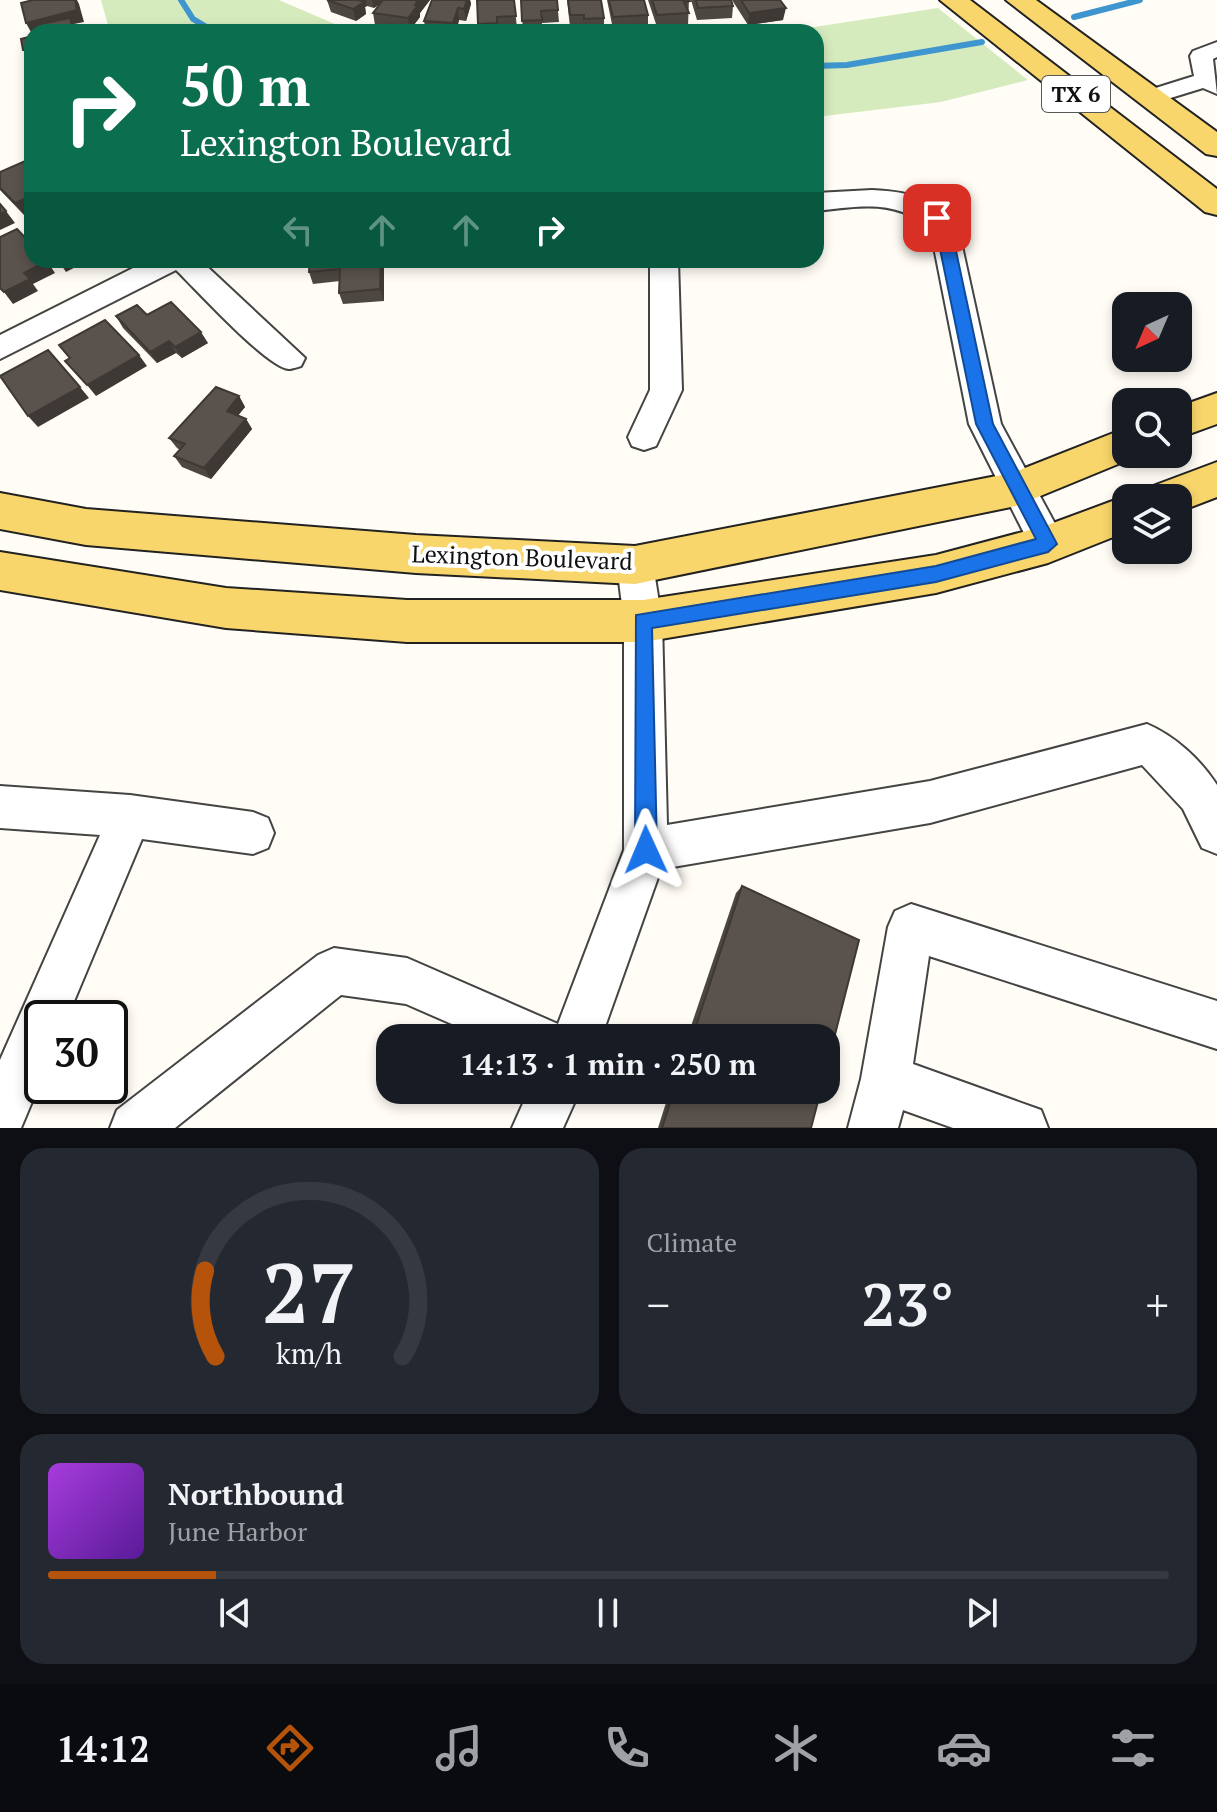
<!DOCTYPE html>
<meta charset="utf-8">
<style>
:root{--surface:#171b24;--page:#242831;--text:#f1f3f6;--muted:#9ea1a6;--line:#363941;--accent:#b45309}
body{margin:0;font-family:"PT Serif",serif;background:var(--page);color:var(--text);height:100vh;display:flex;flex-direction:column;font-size:30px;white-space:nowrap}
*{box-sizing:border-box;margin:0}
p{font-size:26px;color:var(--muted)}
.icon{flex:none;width:44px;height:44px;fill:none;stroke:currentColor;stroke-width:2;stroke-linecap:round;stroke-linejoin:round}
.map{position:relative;height:1128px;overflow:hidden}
.sheet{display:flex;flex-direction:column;gap:20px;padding:20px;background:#0d0f14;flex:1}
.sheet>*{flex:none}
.guide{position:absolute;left:24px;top:24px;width:800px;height:244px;border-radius:24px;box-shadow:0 4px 12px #0003;background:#0b6e4f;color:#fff;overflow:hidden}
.needle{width:52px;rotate:224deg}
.fabs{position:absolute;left:1112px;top:292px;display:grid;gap:16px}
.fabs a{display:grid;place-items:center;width:80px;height:80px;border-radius:16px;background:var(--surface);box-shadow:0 4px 12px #0003;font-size:40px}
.speed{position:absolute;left:24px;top:1000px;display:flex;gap:16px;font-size:40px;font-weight:700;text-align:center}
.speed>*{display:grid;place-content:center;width:104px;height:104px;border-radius:50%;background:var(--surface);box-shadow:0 4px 12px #0003;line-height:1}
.speed .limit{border:4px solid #111;border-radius:12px;background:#fff;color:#111}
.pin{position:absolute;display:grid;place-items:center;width:68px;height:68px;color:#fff;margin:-34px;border-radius:16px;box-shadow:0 4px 12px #0006}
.me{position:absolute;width:88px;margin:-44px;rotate:359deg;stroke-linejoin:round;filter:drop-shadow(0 0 6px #0008)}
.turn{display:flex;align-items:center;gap:28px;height:168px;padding:0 24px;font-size:36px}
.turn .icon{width:104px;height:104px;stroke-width:2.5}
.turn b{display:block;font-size:56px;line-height:68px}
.lanes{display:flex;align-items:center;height:76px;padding:0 24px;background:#0003;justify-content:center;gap:40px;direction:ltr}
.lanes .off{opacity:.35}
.big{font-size:60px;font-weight:700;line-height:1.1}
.sheet .widget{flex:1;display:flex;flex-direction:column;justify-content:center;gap:12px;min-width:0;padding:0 28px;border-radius:24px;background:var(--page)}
.sheet .dial{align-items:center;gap:0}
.dial svg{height:208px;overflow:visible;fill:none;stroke:var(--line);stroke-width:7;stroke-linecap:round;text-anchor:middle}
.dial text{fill:var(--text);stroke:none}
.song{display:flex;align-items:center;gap:24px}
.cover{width:96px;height:96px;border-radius:12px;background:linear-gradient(135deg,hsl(280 70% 55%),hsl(270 70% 35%))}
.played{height:8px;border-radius:4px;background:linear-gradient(90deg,var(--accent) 15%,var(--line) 15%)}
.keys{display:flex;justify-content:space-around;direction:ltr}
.heat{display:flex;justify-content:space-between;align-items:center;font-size:44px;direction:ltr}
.sheet .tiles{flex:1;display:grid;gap:20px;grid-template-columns:1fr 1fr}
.widget:last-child{grid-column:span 2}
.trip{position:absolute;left:376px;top:1024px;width:464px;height:80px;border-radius:24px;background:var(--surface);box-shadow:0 4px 12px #0003;font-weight:700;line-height:80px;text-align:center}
.tab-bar{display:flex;height:128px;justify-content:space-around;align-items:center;background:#090b0e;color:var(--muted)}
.tab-bar .icon{width:56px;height:56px}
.tab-bar .active{color:var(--accent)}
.tab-bar b{font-size:36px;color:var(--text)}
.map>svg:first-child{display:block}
.green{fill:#d5ebbd}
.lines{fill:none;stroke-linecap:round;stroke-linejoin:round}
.stream{stroke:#3f96cf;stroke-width:6}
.minor-casing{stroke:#444;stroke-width:4}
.major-casing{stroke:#222;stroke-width:4}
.minor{fill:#fff;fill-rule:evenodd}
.major{fill:#f9d66b;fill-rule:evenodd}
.wall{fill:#4d4742}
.shaded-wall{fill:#3f3936}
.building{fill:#5a524d;stroke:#3f3936;stroke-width:2}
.route{fill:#1a73e8;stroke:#114b97;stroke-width:2}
.labels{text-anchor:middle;stroke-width:8;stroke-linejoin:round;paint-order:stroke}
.shield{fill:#fff;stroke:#585858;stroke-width:2}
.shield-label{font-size:22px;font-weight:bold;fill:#111}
.street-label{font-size:24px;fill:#111;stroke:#fff}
</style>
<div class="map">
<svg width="1217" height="1128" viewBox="0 0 1217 1128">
<rect width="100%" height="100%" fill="#fffdf5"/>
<path class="green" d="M101,0H279L344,28L367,32H110Z
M938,8L1028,80L941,102L816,117V32H743L795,30Z"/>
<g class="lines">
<path class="stream" d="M181,0L193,19L215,32
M1074,17L1140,0
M816,66L847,65L982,42"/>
<g class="minor-casing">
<path id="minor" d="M1217,42V57L1213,59L1217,94L1203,88L1151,104L1143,102L1139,97L1143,92L1194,76L1190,56L1193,51Z
M872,190C915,192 936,199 960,237L1001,424L1066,544L1061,555L1048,559L1035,555L969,424L932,237C907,196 857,207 816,211V193Z
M149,260H200L305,358L301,366C298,367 291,369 289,369C267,368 195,288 176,270L0,359V335Z
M650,260H678L682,390L656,446L644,450L632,446L628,437L650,390Z
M635,549L648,554L653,565L662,621L667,825L930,781L1147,724C1175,736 1200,759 1217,785V854L1202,848L1183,809L1142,765L930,823L661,869L601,1038H484L406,1004L341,995L175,1128H110L117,1110L318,955L334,948L407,958L558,1024L624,850V621L617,565L622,554Z
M0,786L130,795L253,812L268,818L274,833L268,848L253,854L142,839L67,1018H42V1078L21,1128H0V1060L100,835L0,828Z
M911,904L1217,1001V1049L929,956L913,1064L1041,1110L1048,1128H953L903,1110L898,1128H848L861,1079L888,927L895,911Z
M529,1090H580L563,1128H512Z"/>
</g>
<g class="major-casing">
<path id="major" d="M940,0H970L1217,189V215L1205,212Z
M1006,0H1036L1217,132V156L1206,154Z
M1217,393V424L1178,438V407Z
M1126,428V454L1140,455L1016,506L635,584L416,573L86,545L0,529V493L86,509L416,535L635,546L1012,473Z
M1217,462V497L1178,512V498H1147L1153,486Z
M1126,496L1131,498H1126V532L1048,563L936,593L643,642H407L226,628L0,590V552L226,588L407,600H643L936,555L1045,526Z"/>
</g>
<use href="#minor" class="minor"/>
<use href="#major" class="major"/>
</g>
<path class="wall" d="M327,0H430L420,13V17L410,30L375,25L373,13L380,4L374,8L367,6L365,7L366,14L356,21L331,12Z
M432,0H470L471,4L466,21L459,20L456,32H426L424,21Z
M477,0H514L517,28L498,29L499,32H479Z
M521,0H557L559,22L542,23V32H523Z
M567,0H601L604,18V30L584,31V27H570Z
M607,0H644L648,15V27L613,29Z
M648,0H689L688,25L657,27Z
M691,0H731L733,6L732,18L697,20Z
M732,0H780L783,20L748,25Z
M0,172L24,215L0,190Z
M384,260V301L343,304L339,293L340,281L313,284L309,272Z
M147,315L208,343L182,358L176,353L157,363L123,328L116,316Z
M239,396L245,407L238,415L246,419L252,429L211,479L182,467L174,456L180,450L177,448L169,438Z
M742,886L826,1038H687L736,893Z
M670,1090H821L811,1128H658Z"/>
<path class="shaded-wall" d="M75,0H77L79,4L84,22L74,24L77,32H32V34L26,23Z
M356,0H366L367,6L365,7L366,14L356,21L353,9Z
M372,0H385L374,8Z
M418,0H430L420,13V17L410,30L408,18Z
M467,0H470L471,4L466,21L464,9Z
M458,8L459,20L456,32H454L453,23Z
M786,8L783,20L748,25L749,13Z
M32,49V62L31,63L23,50Z
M32,196V211L24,215L15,203Z
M6,211L15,223L0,230V214Z
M58,260H89L66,272Z
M381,260H384V301L380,289Z
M47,261L55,273L33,284L38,291L13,304L4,292L24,273Z
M201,332L208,343L182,358L175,347Z
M169,341L176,353L157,363L150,352Z
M139,355L147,366L96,396L87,385Z
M80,387L89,398L38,427L28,416Z
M239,396L245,407L233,422L227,411Z
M246,419L252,429L211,479L204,468Z"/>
<path class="building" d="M33,0H75L77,10L26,23L21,3Z
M327,0H358L364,2L353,9Z
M383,0H418L415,5H418L408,18L373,13Z
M432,0H467L464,9L458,8L453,23L424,21Z
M477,0H514L516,16L497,17V23L478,24Z
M521,0H557L558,10L541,11L542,20L522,21Z
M568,0H601L604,18L584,19V15H570Z
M609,0H644L648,15L613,17Z
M652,0H689L690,1L684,2L689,13L657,15Z
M696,0H731L733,6L698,8Z
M741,0H780L786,8L749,13Z
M70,18L74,32H38L36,25Z
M32,36V49L23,50L21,39Z
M32,158V196L15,203L0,188V172Z
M0,204L6,211L0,214Z
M17,229L32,245V260H45L47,261L24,273L30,279L4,292L0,288V237Z
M310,260H381L380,289L339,293L340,269L309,272Z
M171,302L201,332L175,347L169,341L150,352L116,316L137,305L147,315Z
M105,320L139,355L87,385L65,361L70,358L59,345Z
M48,350L80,387L28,416L0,376Z
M216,387L239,396L227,411L246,419L204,468L174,456L185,444L169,438Z
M742,886L859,940L826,1070V1038H692Z
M674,1090H821L811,1128H662Z"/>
<path class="route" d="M933,215H942L953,237L993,424L1057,544L1048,552L936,582L652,628L657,850L654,858L646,861L638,858L635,850L636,615L936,566L1036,539L976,424Z"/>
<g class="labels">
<rect class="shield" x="1042" y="76" width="68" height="36" rx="6"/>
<g class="shield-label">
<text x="1076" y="102">TX 6</text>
</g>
<g class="street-label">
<text transform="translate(522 558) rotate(2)" y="8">Lexington Boulevard</text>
</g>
</g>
</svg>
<div class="fabs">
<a><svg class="needle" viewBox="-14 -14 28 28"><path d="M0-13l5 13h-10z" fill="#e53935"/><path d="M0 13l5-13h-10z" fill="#9ea1a6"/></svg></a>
<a><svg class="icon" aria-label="search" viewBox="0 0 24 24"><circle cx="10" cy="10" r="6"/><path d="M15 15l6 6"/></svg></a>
<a><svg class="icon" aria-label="layers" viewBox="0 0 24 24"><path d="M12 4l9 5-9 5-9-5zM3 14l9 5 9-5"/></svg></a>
</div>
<div class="speed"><div class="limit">30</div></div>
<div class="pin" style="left:937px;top:218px;background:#d93025"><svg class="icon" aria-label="arrive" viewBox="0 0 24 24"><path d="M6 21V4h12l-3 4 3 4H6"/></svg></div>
<svg class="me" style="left:646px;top:850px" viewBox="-20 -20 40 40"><path d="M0-17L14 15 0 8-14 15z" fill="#1a73e8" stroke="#fff" stroke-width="4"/></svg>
<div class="trip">14:13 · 1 min · 250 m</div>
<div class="guide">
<div class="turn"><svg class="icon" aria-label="right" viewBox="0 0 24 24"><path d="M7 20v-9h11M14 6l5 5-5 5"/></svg><div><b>50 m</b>Lexington Boulevard</div></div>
<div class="lanes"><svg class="icon off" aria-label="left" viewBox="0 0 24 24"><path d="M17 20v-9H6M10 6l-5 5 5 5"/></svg><svg class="icon off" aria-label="ahead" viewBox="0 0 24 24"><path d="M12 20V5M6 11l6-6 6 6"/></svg><svg class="icon off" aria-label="ahead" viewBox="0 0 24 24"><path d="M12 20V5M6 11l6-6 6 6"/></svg><svg class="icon" aria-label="right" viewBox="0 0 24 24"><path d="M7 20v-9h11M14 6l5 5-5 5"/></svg></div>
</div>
</div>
<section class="sheet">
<div class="tiles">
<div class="widget dial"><svg viewBox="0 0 100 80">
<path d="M14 69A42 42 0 1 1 86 69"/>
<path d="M14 69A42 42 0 0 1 10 36" stroke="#b45309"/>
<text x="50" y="56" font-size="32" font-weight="700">27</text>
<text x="50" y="72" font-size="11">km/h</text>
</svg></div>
<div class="widget"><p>Climate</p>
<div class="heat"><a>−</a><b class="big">23°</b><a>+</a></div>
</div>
<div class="widget">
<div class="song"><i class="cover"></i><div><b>Northbound</b><p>June Harbor</p></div></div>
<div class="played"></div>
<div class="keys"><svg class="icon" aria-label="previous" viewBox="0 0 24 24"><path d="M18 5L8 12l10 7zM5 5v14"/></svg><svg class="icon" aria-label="pause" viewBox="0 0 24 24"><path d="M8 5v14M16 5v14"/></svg><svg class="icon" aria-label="next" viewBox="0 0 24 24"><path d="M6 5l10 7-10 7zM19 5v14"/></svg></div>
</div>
</div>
</section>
<nav class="tab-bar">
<b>14:12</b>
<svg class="icon active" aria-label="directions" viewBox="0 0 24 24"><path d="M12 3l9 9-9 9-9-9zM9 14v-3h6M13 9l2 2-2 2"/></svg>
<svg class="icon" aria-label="music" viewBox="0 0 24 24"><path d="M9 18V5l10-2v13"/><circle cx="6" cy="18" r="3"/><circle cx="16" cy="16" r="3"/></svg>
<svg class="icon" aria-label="phone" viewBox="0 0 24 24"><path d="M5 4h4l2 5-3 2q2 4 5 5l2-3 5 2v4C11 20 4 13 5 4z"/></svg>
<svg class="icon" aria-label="climate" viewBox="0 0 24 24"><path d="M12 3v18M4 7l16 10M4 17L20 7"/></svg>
<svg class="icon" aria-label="car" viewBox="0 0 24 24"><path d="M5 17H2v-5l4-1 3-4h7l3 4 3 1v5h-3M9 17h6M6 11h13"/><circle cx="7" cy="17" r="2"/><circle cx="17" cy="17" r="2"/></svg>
<svg class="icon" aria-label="filters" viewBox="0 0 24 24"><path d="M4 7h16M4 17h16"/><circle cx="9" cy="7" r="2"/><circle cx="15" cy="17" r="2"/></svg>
</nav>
